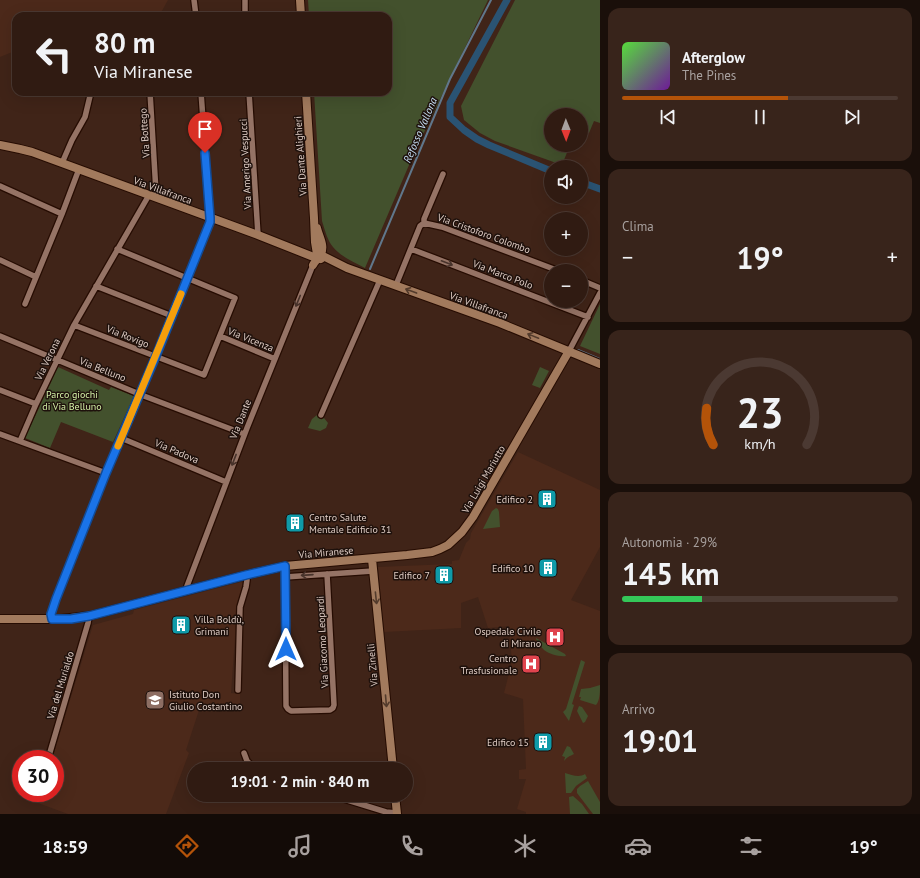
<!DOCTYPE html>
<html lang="it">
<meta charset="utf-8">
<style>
:root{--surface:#301b12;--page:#38241b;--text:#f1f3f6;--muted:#a8a19f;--line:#4b3932;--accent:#b45309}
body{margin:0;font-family:"PT Sans",sans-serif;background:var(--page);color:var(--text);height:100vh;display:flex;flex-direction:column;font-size:15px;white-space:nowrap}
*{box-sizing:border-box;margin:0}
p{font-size:13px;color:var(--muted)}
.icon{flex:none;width:22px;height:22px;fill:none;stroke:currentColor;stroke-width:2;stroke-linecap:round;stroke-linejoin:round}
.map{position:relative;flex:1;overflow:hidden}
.sheet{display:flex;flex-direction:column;gap:8px;padding:8px;background:#1a0f0a;width:320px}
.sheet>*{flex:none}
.banner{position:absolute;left:12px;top:12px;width:380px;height:84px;border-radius:12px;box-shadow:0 4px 16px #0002,0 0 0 1px var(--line);background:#301b12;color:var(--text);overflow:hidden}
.needle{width:26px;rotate:179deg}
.buttons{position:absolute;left:544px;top:108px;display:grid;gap:8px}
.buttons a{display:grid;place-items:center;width:44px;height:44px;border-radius:50%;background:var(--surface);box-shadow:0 4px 16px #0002,0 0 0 1px var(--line);font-size:20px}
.speed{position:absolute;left:12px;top:750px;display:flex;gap:8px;font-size:20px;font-weight:700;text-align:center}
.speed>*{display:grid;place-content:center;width:52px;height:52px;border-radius:50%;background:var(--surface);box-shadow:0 4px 16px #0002,0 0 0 1px var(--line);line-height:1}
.speed .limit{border:6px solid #d22;background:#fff;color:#111}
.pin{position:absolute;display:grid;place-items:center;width:34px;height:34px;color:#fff;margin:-41px -17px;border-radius:50% 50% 50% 0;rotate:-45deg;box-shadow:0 0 4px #0007}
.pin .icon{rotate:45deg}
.me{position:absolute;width:44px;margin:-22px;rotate:0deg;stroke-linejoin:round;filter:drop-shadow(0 0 3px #0008)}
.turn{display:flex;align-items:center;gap:14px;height:84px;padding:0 16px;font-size:18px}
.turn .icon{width:52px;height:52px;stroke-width:2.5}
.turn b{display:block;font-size:28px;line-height:34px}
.big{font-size:30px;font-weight:800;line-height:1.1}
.sheet .card{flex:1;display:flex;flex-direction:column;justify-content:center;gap:6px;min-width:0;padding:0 14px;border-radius:12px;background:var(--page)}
.sheet .dial{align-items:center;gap:0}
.dial svg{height:104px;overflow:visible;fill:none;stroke:var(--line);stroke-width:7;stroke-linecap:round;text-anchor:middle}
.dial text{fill:var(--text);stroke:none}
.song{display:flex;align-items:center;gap:12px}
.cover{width:48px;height:48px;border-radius:6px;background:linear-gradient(135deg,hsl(110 70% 55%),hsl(280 70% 35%))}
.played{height:4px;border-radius:2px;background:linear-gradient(90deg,var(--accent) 60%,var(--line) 60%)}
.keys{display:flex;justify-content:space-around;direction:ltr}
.heat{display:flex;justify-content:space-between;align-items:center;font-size:22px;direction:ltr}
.charge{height:6px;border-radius:3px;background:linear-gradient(90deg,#34c759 29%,var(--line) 0)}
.trip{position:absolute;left:187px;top:762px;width:226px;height:40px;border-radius:20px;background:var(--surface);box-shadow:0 4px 16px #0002,0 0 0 1px var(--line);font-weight:800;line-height:40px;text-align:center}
.tab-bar{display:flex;height:64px;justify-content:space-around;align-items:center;background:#130b07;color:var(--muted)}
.tab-bar .icon{width:28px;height:28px}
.tab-bar .active{color:var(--accent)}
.tab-bar b{font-size:18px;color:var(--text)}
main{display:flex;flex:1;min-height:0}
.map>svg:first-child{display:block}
.built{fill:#4c291a}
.green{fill:#43512d}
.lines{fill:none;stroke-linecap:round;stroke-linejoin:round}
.stream{stroke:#60778b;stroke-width:2}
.canal{stroke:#2a5373;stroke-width:7}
.street-casing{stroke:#260c02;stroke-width:8}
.secondary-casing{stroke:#260c02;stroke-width:10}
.street{stroke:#957365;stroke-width:5.5}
.secondary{stroke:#a27a5d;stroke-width:8}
.oneway{stroke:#48332b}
.oneway2{stroke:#533b2c}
.route-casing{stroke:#114b97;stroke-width:10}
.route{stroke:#1a73e8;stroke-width:7}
.slow{stroke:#f59e0b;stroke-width:7}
.labels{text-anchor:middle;stroke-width:3;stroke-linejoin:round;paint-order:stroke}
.street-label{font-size:10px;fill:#dfccc4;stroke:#1e110c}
.park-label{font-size:10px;fill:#d4f1a7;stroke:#1e110c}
.poi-label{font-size:10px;fill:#dfccc4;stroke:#1e110c;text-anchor:end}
.water-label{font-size:11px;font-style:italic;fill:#c6dff5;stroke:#1e110c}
</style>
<main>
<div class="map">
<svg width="600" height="814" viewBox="0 0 600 814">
<rect width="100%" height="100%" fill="#402418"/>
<path class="built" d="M0,0H168L159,16H16V54L15,51L0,57Z
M518,452L600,490V547L571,600L600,611V814H526V812L517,809L526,779H519V770L526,769L523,699L504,693L512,662L509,626L488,628L478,597L461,603V628L384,632L378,567L452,564V561L459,560L466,543L470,539L471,533Z
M241,582L244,585L243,592L237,608L231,693L240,694V705L200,707L186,750L189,753L166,814H68L38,803L41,793H55V759H52L93,625L133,614L134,610Z"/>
<path class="green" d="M308,0H488L415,151L365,268C354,262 341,257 333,247C327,240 325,230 322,221L314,92H388V16H309Z
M515,0H600V123L594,121L589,133L581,129V115H551V145H570L562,165L495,141L480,133L464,120L461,106Z
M600,304V354L580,346Z
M58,367L109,390L111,387L134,396L113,442L61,422L50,448L25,438Z
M540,367L549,371L540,388L532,385Z
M317,415L324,418L328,423L326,428L320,431L308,428L312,419Z
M496,508L498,509L499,512L500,527L483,529L492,511Z
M536,638L565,654L566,656C560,657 549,654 544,650C541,647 538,642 536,639Z
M581,660L585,662L572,704L574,705L569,721L563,712L566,709Z
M600,685C600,691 600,701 596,705L580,700L581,697H579L581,689L590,688Z
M579,706L582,707L588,716L585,722L583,723L577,711Z
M567,746L570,747L574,754C570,756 567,757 564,761L565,757L562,756Z
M565,773C572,775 579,778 585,774L587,778L576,786L571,793H566Z
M588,781L600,802V814H593L577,793V789L580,786Z
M573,796L582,804L589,814H570L569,797Z"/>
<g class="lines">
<path class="stream" d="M370,269L450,79L491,0
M578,350L600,359"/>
<path class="canal" d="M507,0L450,103V117L464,130L477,139L489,145L551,171
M581,182L600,189"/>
<g class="street-casing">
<path id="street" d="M194,0L196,16
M245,0V16
M150,92L156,192L155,197
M249,92L258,235
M62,163L72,140L85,117L90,96
M0,186L62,214
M424,223L442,227L559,271
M411,249L588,317
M0,260L36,277
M581,280L600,288
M396,285L420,226L424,223V219L443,174
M96,286L172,316
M25,304L62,214L79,169
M74,325L204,375L235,298L117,249
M0,336L144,396L244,434
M220,336L275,359
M569,351L600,293
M0,390L36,404
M321,415L380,280
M0,434L106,473
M121,438L226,482
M20,441L36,404L74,325L149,195
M285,566L286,706L288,709L291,711L330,710L333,708L334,705L327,574
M285,577L373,571
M188,590L187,586L247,428L313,265
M52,619L51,614L56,599L106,473L155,356L210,222V218L201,92
M238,690L240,607L246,587L247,580L246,575
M244,753L247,761L255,769
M48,759L88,623L89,616
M37,794L38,793
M331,795L386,812L397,813"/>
</g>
<g class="secondary-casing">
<path id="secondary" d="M300,0L301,16
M306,92L314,218L315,242L317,254L321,259
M0,145L20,149L32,152L258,235L311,256L316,257L323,256L347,268L500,323L600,364
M313,265C315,261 319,258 321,254C325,245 319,237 317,228
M372,559L393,769
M0,619H61L89,616L246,575L285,566L407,555L432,552L440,549L448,545L462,532L473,517L569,351
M395,795L397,814"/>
</g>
<use href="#street" class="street"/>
<use href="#secondary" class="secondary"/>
</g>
<defs><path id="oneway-shaft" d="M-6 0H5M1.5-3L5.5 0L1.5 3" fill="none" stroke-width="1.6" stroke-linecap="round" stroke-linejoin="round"/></defs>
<g class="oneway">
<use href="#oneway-shaft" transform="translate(447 263) rotate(21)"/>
<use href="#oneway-shaft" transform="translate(298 301) rotate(112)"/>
<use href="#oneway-shaft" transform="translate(234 460) rotate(111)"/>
<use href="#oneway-shaft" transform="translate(307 575) rotate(176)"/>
</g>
<g class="oneway2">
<use href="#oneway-shaft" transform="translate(411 291) rotate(-160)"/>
<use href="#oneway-shaft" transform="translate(533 336) rotate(-158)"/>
<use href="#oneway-shaft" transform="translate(376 598) rotate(84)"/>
<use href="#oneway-shaft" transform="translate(386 701) rotate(85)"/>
</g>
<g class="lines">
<g class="route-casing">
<path id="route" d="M205,153L210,218V222L156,356L106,473L56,599L51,614L52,619H71L89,616L246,575L285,566L286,649"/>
</g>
<use href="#route" class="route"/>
<path class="slow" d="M118,446L181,294"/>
</g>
<defs>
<g id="building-square" transform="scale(1)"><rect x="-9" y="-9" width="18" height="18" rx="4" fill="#0f9aa8" stroke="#1e110c"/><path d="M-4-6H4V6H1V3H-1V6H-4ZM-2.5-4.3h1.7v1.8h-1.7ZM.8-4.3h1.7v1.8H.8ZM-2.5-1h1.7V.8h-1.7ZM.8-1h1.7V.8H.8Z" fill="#fff"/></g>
<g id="hospital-square" transform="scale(1)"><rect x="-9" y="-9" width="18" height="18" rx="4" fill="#e0444e" stroke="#1e110c"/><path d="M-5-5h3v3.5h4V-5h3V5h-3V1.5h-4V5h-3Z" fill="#fff"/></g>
<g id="school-square" transform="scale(1)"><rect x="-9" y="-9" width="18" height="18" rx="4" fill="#8d6e63" stroke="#1e110c"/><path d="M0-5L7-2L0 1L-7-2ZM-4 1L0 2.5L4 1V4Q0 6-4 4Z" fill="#fff"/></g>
</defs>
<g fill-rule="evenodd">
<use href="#building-square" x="547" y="499"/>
<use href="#building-square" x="295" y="523"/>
<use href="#building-square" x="548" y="568"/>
<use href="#building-square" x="444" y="575"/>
<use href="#building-square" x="181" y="625"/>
<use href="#hospital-square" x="555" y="637"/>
<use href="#hospital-square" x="531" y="664"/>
<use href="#school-square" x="155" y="700"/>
<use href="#building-square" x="543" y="742"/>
</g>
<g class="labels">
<g class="street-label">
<text transform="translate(144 133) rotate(-94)" y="4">Via Bottego</text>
<text transform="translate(300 156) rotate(-94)" y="4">Via Dante Alighieri</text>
<text transform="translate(245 164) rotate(-93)" y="4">Via Amerigo Vespucci</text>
<text transform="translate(163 190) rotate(20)" y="4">Via Villafranca</text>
<text transform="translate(484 233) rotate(20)" y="4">Via Cristoforo Colombo</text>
<text transform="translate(503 274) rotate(21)" y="4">Via Marco Polo</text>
<text transform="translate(479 305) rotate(20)" y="4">Via Villafranca</text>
<text transform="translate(128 336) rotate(22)" y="4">Via Rovigo</text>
<text transform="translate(251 339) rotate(22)" y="4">Via Vicenza</text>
<text transform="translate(47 359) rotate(-64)" y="4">Via Verona</text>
<text transform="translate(103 369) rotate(22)" y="4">Via Belluno</text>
<text transform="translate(240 419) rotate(-68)" y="4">Via Dante</text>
<text transform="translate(177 451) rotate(23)" y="4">Via Padova</text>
<text transform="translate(483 479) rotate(-60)" y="4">Via Luigi Mariutto</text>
<text transform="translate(326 552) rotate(-5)" y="4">Via Miranese</text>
<text transform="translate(322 642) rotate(-93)" y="4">Via Giacomo Leopardi</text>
<text transform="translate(372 665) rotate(-95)" y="4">Via Zinelli</text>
<text transform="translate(60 685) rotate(-73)" y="4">Via del Murialdo</text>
</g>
<g class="park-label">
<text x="72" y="398">Parco giochi<tspan x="72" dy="12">di Via Belluno</tspan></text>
</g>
<g class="poi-label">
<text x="533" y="503">Edifico 2</text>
<text x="309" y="521" text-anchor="start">Centro Salute<tspan x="309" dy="12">Mentale Edificio 31</tspan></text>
<text x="534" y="572">Edifico 10</text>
<text x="430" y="579">Edifico 7</text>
<text x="195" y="623" text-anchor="start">Villa Boldù,<tspan x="195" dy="12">Grimani</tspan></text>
<text x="541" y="635">Ospedale Civile<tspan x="541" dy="12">di Mirano</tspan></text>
<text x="517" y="662">Centro<tspan x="517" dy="12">Trasfusionale</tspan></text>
<text x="169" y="698" text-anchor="start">Istituto Don<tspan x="169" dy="12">Giulio Costantino</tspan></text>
<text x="529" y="746">Edifico 15</text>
</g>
<g class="water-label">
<text transform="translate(420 130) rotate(-67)" y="4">Refosso Vallona</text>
</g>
</g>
</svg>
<div class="buttons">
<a><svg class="needle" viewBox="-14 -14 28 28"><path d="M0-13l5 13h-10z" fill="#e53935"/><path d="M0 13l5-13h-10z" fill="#a8a19f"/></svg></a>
<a><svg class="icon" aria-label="sound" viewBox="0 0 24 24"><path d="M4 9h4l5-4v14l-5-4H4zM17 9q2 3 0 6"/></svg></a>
<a>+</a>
<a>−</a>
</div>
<div class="speed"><div class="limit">30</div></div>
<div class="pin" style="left:205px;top:153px;background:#d93025"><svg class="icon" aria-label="arrive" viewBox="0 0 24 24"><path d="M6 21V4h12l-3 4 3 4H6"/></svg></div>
<svg class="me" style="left:286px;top:649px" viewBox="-20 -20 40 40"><path d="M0-17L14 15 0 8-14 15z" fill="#1a73e8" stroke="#fff" stroke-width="4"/></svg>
<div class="trip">19:01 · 2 min · 840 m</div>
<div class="banner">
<div class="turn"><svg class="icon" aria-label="left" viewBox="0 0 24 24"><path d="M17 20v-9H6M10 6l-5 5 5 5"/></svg><div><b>80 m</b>Via Miranese</div></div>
</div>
</div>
<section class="sheet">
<div class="card">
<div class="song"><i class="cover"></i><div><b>Afterglow</b><p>The Pines</p></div></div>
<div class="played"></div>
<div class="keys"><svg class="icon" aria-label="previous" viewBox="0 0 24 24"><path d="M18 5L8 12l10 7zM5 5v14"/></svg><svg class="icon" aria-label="pause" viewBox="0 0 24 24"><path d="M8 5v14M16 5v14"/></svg><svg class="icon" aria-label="next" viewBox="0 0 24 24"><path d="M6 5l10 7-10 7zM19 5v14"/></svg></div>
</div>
<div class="card"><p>Clima</p>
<div class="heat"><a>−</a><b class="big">19°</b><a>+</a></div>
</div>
<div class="card dial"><svg viewBox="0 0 100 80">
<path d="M14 69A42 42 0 1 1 86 69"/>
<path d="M14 69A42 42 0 0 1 9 41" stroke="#b45309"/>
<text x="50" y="56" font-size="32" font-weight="700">23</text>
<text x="50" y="72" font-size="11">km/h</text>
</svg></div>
<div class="card"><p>Autonomia · 29%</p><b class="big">145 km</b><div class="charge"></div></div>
<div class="card"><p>Arrivo</p><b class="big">19:01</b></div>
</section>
</main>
<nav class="tab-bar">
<b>18:59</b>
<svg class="icon active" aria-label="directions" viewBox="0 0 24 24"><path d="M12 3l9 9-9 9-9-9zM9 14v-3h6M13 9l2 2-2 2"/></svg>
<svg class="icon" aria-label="music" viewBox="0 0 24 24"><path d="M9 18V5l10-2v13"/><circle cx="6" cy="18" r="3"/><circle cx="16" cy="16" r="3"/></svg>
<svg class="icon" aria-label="phone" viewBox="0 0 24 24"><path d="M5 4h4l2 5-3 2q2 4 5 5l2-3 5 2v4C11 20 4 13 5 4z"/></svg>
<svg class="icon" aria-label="climate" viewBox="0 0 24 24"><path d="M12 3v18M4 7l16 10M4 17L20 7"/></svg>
<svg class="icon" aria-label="car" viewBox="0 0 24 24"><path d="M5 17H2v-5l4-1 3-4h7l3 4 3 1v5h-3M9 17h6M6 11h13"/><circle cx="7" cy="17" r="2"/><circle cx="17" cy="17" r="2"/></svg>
<svg class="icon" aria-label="filters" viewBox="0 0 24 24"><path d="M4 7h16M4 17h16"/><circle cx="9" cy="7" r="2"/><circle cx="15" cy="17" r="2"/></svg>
<b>19°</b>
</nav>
